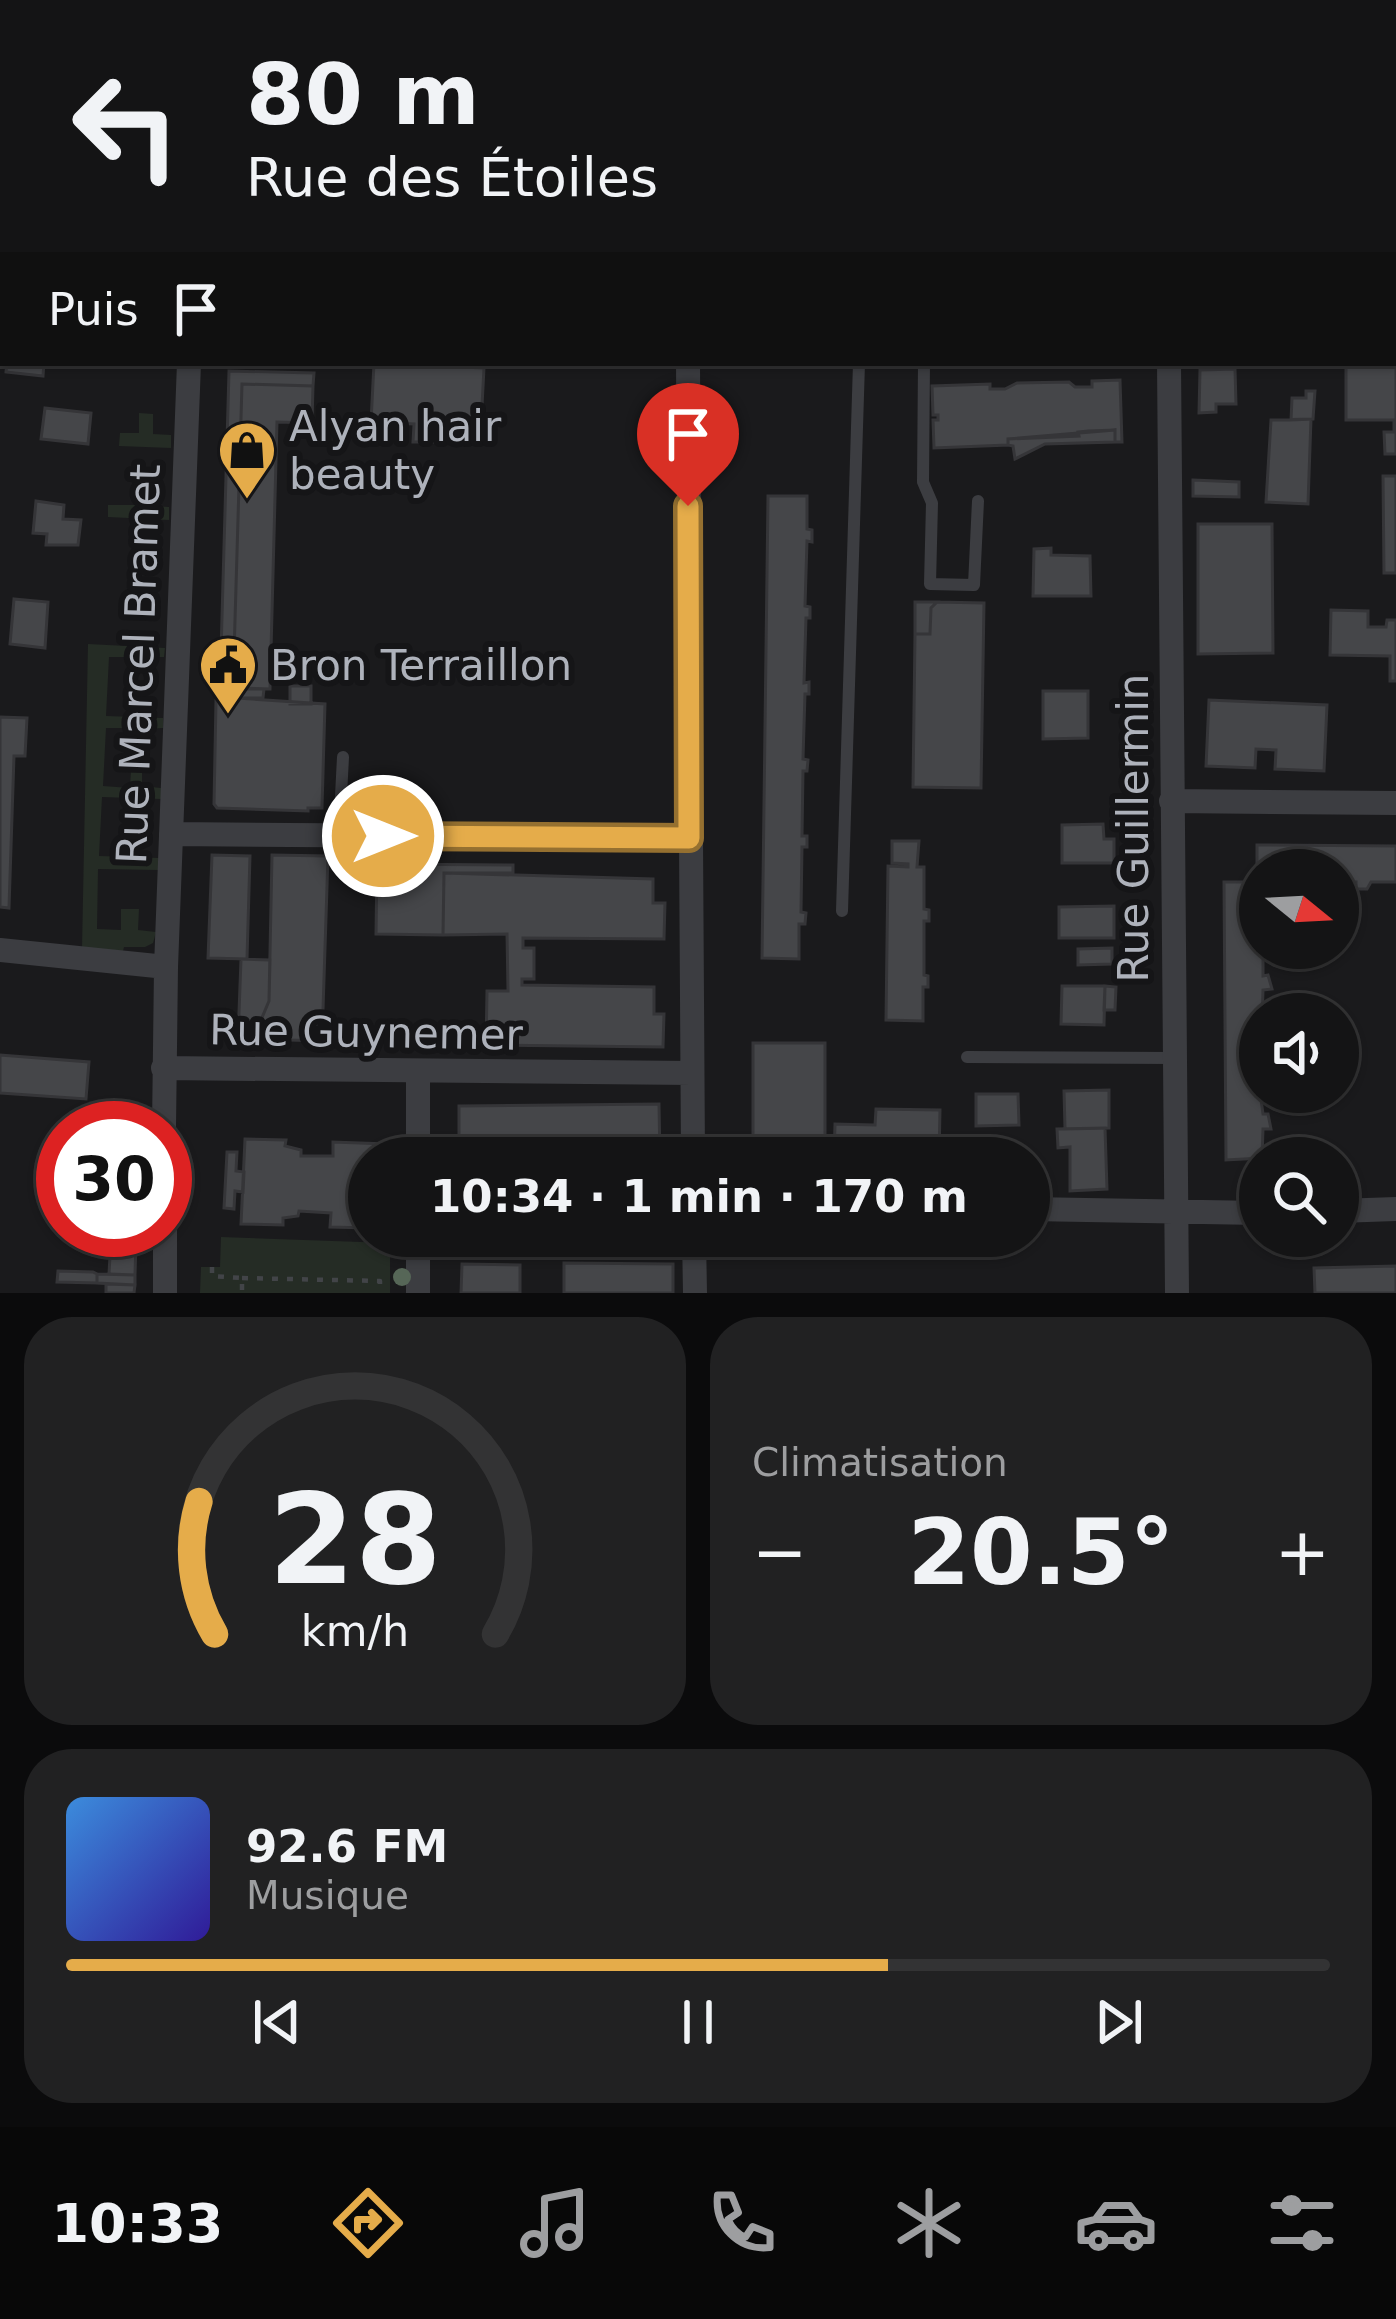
<!DOCTYPE html>
<html lang="fr">
<meta charset="utf-8">
<style>
:root{--surface:#141415;--page:#212122;--text:#f1f3f6;--muted:#9d9ea0;--line:#333334;--accent:#e5ac4a}
body{margin:0;font-family:"DejaVu Sans",sans-serif;background:var(--page);color:var(--text);height:100vh;display:flex;flex-direction:column;font-size:45px;white-space:nowrap}
*{box-sizing:border-box;margin:0}
p{font-size:39px;color:var(--muted)}
.icon{flex:none;width:66px;height:66px;fill:none;stroke:currentColor;stroke-width:2;stroke-linecap:round;stroke-linejoin:round}
.map{position:relative;height:1293px;overflow:hidden}
.side{display:flex;flex-direction:column;gap:24px;padding:24px;background:#0b0b0c;flex:1}
.side>*{flex:none}
.guide{position:absolute;left:0px;top:0px;width:1398px;height:366px;box-shadow:0 3px 9px #0004,0 0 0 3px var(--line);background:#141415;color:var(--text);overflow:hidden}
.needle{width:78px;rotate:108deg}
.buttons{position:absolute;left:1239px;top:849px;display:grid;gap:24px}
.buttons a{display:grid;place-items:center;width:120px;height:120px;border-radius:50%;background:var(--surface);box-shadow:0 3px 9px #0004,0 0 0 3px var(--line);font-size:60px}
.speed{position:absolute;left:36px;top:1101px;display:flex;gap:24px;font-size:60px;font-weight:700;text-align:center}
.speed>*{display:grid;place-content:center;width:156px;height:156px;border-radius:50%;background:var(--surface);box-shadow:0 3px 9px #0004,0 0 0 3px var(--line);line-height:1}
.speed .limit{border:18px solid #d22;background:#fff;color:#111}
.pin{position:absolute;display:grid;place-items:center;width:102px;height:102px;color:#fff;margin:-123px -51px;border-radius:50% 50% 50% 0;rotate:-45deg;box-shadow:0 0 12px #0007}
.pin .icon{rotate:45deg}
.me{position:absolute;width:132px;margin:-66px;rotate:90deg;stroke-linejoin:round;filter:drop-shadow(0 0 9px #0008)}
.turn{display:flex;align-items:center;gap:42px;height:252px;padding:0 48px;font-size:54px}
.turn .icon{width:156px;height:156px;stroke-width:2.5}
.turn b{display:block;font-size:84px;line-height:102px}
.then{display:flex;align-items:center;height:114px;padding:0 48px;background:#0003;gap:24px;font-size:45px}
.big{font-size:90px;font-weight:800;line-height:1.1}
.side .widget{flex:1;display:flex;flex-direction:column;justify-content:center;gap:18px;min-width:0;padding:0 42px;border-radius:48px;background:var(--page)}
.side .dial{align-items:center;gap:0}
.dial svg{height:312px;overflow:visible;fill:none;stroke:var(--line);stroke-width:7;stroke-linecap:round;text-anchor:middle}
.dial text{fill:var(--text);stroke:none}
.song{display:flex;align-items:center;gap:36px}
.cover{width:144px;height:144px;border-radius:18px;background:linear-gradient(135deg,hsl(210 70% 55%),hsl(250 70% 35%))}
.played{height:12px;border-radius:6px;background:linear-gradient(90deg,var(--accent) 65%,var(--line) 65%)}
.keys{display:flex;justify-content:space-around;direction:ltr}
.heat{display:flex;justify-content:space-between;align-items:center;font-size:66px;direction:ltr}
.side .tiles{flex:1;display:grid;gap:24px;grid-template-columns:1fr 1fr}
.widget:last-child{grid-column:span 2}
.trip{position:absolute;left:348px;top:1137px;width:702px;height:120px;border-radius:60px;background:var(--surface);box-shadow:0 3px 9px #0004,0 0 0 3px var(--line);font-weight:800;line-height:120px;text-align:center}
.dock{display:flex;height:192px;justify-content:space-around;align-items:center;background:#080808;color:var(--muted)}
.dock .icon{width:84px;height:84px}
.dock .current{color:var(--accent)}
.dock b{font-size:54px;color:var(--text)}
.map>svg:first-child{display:block}
.green{fill:#252c25}
.building{fill:#454649;stroke:#353538;stroke-width:3}
.lines{fill:none;stroke-linecap:round;stroke-linejoin:round}
.path{stroke:#424448;stroke-width:4.5;stroke-dasharray:6 9;stroke-linecap:butt}
.lane{stroke:#3c3d41;stroke-width:12}
.street{stroke:#3c3d41;stroke-width:24}
.tree{fill:#566657}
.route-casing{stroke:#957030;stroke-width:30}
.route{stroke:#e5ac4a;stroke-width:21}
.labels{text-anchor:middle;stroke-width:12;stroke-linejoin:round;paint-order:stroke}
.poi-label{font-size:42px;fill:#aeb2bb;stroke:#151517;text-anchor:start}
.street-label{font-size:42px;fill:#aeb2bb;stroke:#151517}
</style>
<div class="map">
<svg width="1396" height="1293" viewBox="0 0 1396 1293">
<rect width="100%" height="100%" fill="#1a1a1c"/>
<path class="green" d="M139,413L153,414V434L171,435V448L119,446L120,433H139Z
M138,488H151V506L169,507V520L108,517V505H137Z
M88,644L165,648L164,657H109L106,716L163,718V728L144,729V746H131V728H106L103,786L130,788L131,769L142,770V786L161,788V799L102,797L99,856L159,858L158,870L98,869L97,929L121,930V909H139L138,930L156,932L153,943L145,947H124L123,951L82,949Z
M221,1237L390,1243V1293H200L201,1267H220Z"/>
<path class="building" d="M955,0H1044V3H951Z
M0,43H3V121H0Z
M1396,355V454H1385L1384,432H1394V420H1346V363H1395Z
M7,363H44L43,376L6,372Z
M374,363L484,368L481,425L438,423L437,442H413L414,424L371,422Z
M1235,369L1236,404H1216V412L1199,413L1200,370Z
M229,371L314,373L313,386L242,384L233,688L220,687Z
M1120,380L1122,442H1115V430L1088,431L1078,432L1079,436L1008,439V445L934,448L933,420H938V415H933L932,386L990,384V389H1005L1017,383L1069,382L1075,387H1092V381Z
M242,384L313,386L312,423L277,422L270,689L233,688Z
M1306,391H1315L1313,419L1291,420L1292,398H1306Z
M45,408L91,413L88,444L41,439Z
M1311,419L1308,504L1266,502L1271,420Z
M1115,430V442L1045,444L1015,459L1013,446L1008,445V439Z
M1383,476H1396V573H1384Z
M1193,480L1239,482V497L1193,496Z
M768,496H807V529L812,530V542L807,541L805,606L810,607V618H806L804,683L809,682V694H805L803,759L808,760L807,771H803L802,836H807V847H802L801,912L806,913L805,924H799V959L762,958Z
M36,501L64,505L63,519L81,520L78,545H46L47,534L33,533Z
M1198,524H1272L1273,653L1198,654Z
M1051,548V555L1090,556L1091,596H1033L1034,549Z
M14,599L48,602L45,648L10,644Z
M915,602H937L931,608L930,634H915Z
M937,602L984,603L981,788L913,787L915,634H930L931,608Z
M1331,610L1368,611V627H1386L1387,620H1396V681H1390V656L1330,655Z
M290,686H311V704H290Z
M238,689H264L263,698H238Z
M1043,691H1088V738L1043,739Z
M221,697L325,704L322,808H308V811L217,808L214,804L216,700Z
M1209,700L1327,705L1324,771L1275,769L1276,750L1256,749L1255,768L1206,766Z
M0,717L27,718L25,756H14L9,908L0,907Z
M1103,824L1104,839H1114V863H1062V825Z
M892,841H919L917,867H924V909L929,910V921H924V975L928,976V987H923V1021L886,1020L888,866L908,867V864L892,863Z
M1257,845L1396,846V882H1371L1367,889H1356V882H1338V870H1260V948H1263V976L1268,975L1272,989L1263,990L1260,1092L1263,1114H1268L1271,1129H1263L1262,1158L1226,1160L1224,882H1257Z
M212,855L250,856L247,959L208,958Z
M272,855L328,856L322,1041L253,1039L269,1001Z
M377,864L513,865V873H444L443,935L376,934Z
M444,873L653,879V903H665L664,939L523,938V948H534V979H522V985L654,987V1014H664L663,1047L486,1045L487,991H508L507,934L443,935Z
M1114,906V938H1059V907Z
M1112,948V964L1078,965V949Z
M241,959L270,960L269,1001L253,1039H238Z
M1062,986H1105L1104,1025L1061,1024Z
M1105,986L1116,987L1115,1010H1104Z
M753,1043H825V1158H753Z
M0,1055L89,1062L86,1099L0,1093Z
M1109,1090V1128L1065,1129L1064,1091Z
M976,1094H1018L1019,1125L976,1126Z
M659,1104L660,1158H459V1106Z
M876,1109L940,1110L939,1158H834L835,1124L875,1125Z
M1105,1128L1107,1189L1070,1191V1147L1058,1148L1057,1129Z
M245,1139L286,1140L285,1146L301,1150V1156H333V1142L387,1144L386,1158H369V1228L330,1227L331,1213L299,1211L298,1216L283,1218V1225L241,1224Z
M227,1152H237L236,1171L244,1172L243,1192L235,1191L234,1209L224,1208Z
M94,1241L136,1243L135,1275L109,1274L110,1255H93Z
M564,1263L673,1264V1293H564Z
M462,1264L520,1265V1293H461Z
M1396,1266V1293H1315L1314,1268Z
M58,1271L93,1272L97,1274V1283L57,1282Z
M97,1274L135,1275V1285L97,1283Z
M106,1284L135,1285L134,1293H106Z"/>
<g class="lines">
<path class="path" d="M1286,0L1288,3
M212,1267V1276L242,1278V1293
M242,1278L380,1281V1293"/>
<path class="lane" d="M1089,0L1090,3
M924,363L923,482L932,503L930,584L974,585L978,501
M339,835L343,757
M842,911L859,363
M967,1057L1174,1058"/>
<path class="street" d="M1157,0L1158,3
M740,3V0
M0,148H3
M0,265L3,266
M1395,321H1396
M688,363L693,1158
M1169,363L1177,1293
M1171,801L1396,803
M171,834L690,838
M0,950L166,967
M163,1068L692,1073
M164,1128L166,967L189,363
M418,1158V1072
M1029,1209L1260,1213
M1338,1211L1396,1209
M694,1236L695,1293
M165,1293V1230
M418,1293V1236"/>
</g>
<circle class="tree" cx="402" cy="1277" r="9"/>
<g class="lines">
<g class="route-casing">
<path id="route" d="M383,836L689,838L688,506"/>
</g>
<use href="#route" class="route"/>
</g>
<defs>
<g id="shop-pin" transform="scale(3)"><path d="M0 17L-7.5 6A9.5 9.5 0 1 1 7.5 6Z" fill="#e5ac4a" stroke="#151517"/><path d="M-5-2.5h2.3a2.7 3.5 0 0 1 5.4 0H5L5.5 6h-11ZM-1.5-2.5h3a1.5 2.3 0 0 0-3 0Z" fill="#111"/></g>
<g id="civic-pin" transform="scale(3)"><path d="M0 17L-7.5 6A9.5 9.5 0 1 1 7.5 6Z" fill="#e5ac4a" stroke="#151517"/><path d="M-.6-6.5H3V-4.5H.6V-3L4-1V1h2V6H-6V1h2V-1L-.6-3ZM-1.2 2.5V6h2.4V2.5Z" fill="#111"/></g>
</defs>
<g fill-rule="evenodd">
<use href="#shop-pin" x="247" y="450"/>
<use href="#civic-pin" x="228" y="665"/>
</g>
<g class="labels">
<g class="poi-label">
<text x="289" y="441">Alyan hair<tspan x="289" dy="48">beauty</tspan></text>
<text x="270" y="680">Bron Terraillon</text>
</g>
<g class="street-label">
<text transform="translate(138 664) rotate(-88)" y="15">Rue Marcel Bramet</text>
<text transform="translate(1133 828) rotate(-90)" y="15">Rue Guillermin</text>
<text transform="translate(366 1032) rotate(1)" y="15">Rue Guynemer</text>
</g>
</g>
</svg>
<div class="buttons">
<a><svg class="needle" viewBox="-14 -14 28 28"><path d="M0-13l5 13h-10z" fill="#e53935"/><path d="M0 13l5-13h-10z" fill="#9d9ea0"/></svg></a>
<a><svg class="icon" aria-label="sound" viewBox="0 0 24 24"><path d="M4 9h4l5-4v14l-5-4H4zM17 9q2 3 0 6"/></svg></a>
<a><svg class="icon" aria-label="search" viewBox="0 0 24 24"><circle cx="10" cy="10" r="6"/><path d="M15 15l6 6"/></svg></a>
</div>
<div class="speed"><div class="limit">30</div></div>
<div class="pin" style="left:688px;top:506px;background:#d93025"><svg class="icon" aria-label="arrive" viewBox="0 0 24 24"><path d="M6 21V4h12l-3 4 3 4H6"/></svg></div>
<svg class="me" style="left:383px;top:836px" viewBox="-20 -20 40 40"><circle r="17" fill="#e5ac4a" stroke="#fff" stroke-width="3"/><path d="M0-11L8 9 0 5-8 9z" fill="#fff"/></svg>
<div class="trip">10:34 · 1 min · 170 m</div>
<div class="guide">
<div class="turn"><svg class="icon" aria-label="left" viewBox="0 0 24 24"><path d="M17 20v-9H6M10 6l-5 5 5 5"/></svg><div><b>80 m</b>Rue des Étoiles</div></div>
<div class="then">Puis<svg class="icon" aria-label="arrive" viewBox="0 0 24 24"><path d="M6 21V4h12l-3 4 3 4H6"/></svg></div>
</div>
</div>
<section class="side">
<div class="tiles">
<div class="widget dial"><svg viewBox="0 0 100 80">
<path d="M14 69A42 42 0 1 1 86 69"/>
<path d="M14 69A42 42 0 0 1 10 35" stroke="#e5ac4a"/>
<text x="50" y="56" font-size="32" font-weight="700">28</text>
<text x="50" y="72" font-size="11">km/h</text>
</svg></div>
<div class="widget"><p>Climatisation</p>
<div class="heat"><a>−</a><b class="big">20.5°</b><a>+</a></div>
</div>
<div class="widget">
<div class="song"><i class="cover"></i><div><b>92.6 FM</b><p>Musique</p></div></div>
<div class="played"></div>
<div class="keys"><svg class="icon" aria-label="previous" viewBox="0 0 24 24"><path d="M18 5L8 12l10 7zM5 5v14"/></svg><svg class="icon" aria-label="pause" viewBox="0 0 24 24"><path d="M8 5v14M16 5v14"/></svg><svg class="icon" aria-label="next" viewBox="0 0 24 24"><path d="M6 5l10 7-10 7zM19 5v14"/></svg></div>
</div>
</div>
</section>
<nav class="dock">
<b>10:33</b>
<svg class="icon current" aria-label="directions" viewBox="0 0 24 24"><path d="M12 3l9 9-9 9-9-9zM9 14v-3h6M13 9l2 2-2 2"/></svg>
<svg class="icon" aria-label="music" viewBox="0 0 24 24"><path d="M9 18V5l10-2v13"/><circle cx="6" cy="18" r="3"/><circle cx="16" cy="16" r="3"/></svg>
<svg class="icon" aria-label="phone" viewBox="0 0 24 24"><path d="M5 4h4l2 5-3 2q2 4 5 5l2-3 5 2v4C11 20 4 13 5 4z"/></svg>
<svg class="icon" aria-label="climate" viewBox="0 0 24 24"><path d="M12 3v18M4 7l16 10M4 17L20 7"/></svg>
<svg class="icon" aria-label="car" viewBox="0 0 24 24"><path d="M5 17H2v-5l4-1 3-4h7l3 4 3 1v5h-3M9 17h6M6 11h13"/><circle cx="7" cy="17" r="2"/><circle cx="17" cy="17" r="2"/></svg>
<svg class="icon" aria-label="filters" viewBox="0 0 24 24"><path d="M4 7h16M4 17h16"/><circle cx="9" cy="7" r="2"/><circle cx="15" cy="17" r="2"/></svg>
</nav>
